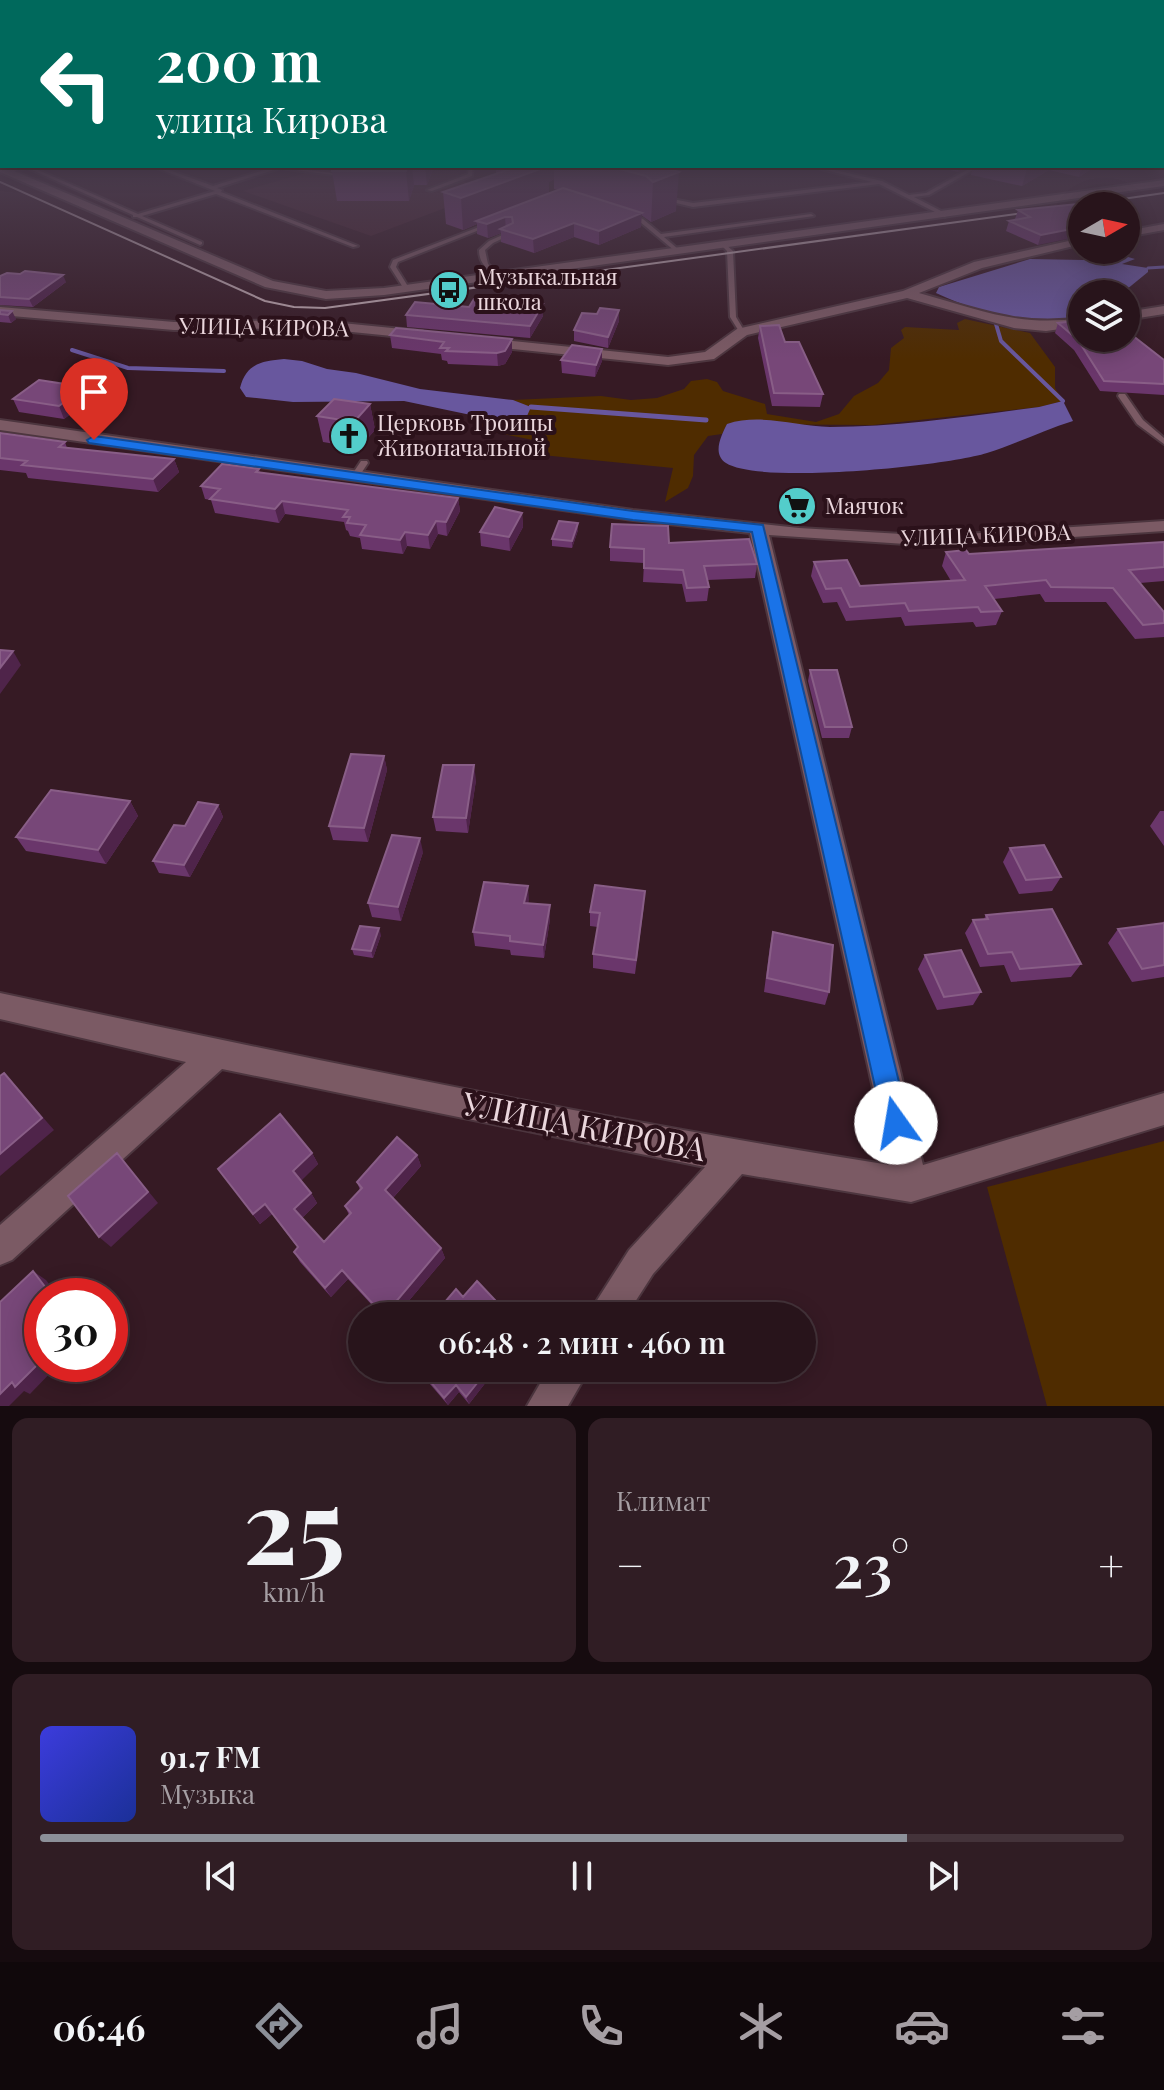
<!DOCTYPE html>
<html lang="ru">
<meta charset="utf-8">
<style>
:root{--surface:#28141b;--page:#301d24;--text:#f1f3f6;--muted:#a59ea3;--line:#44333a;--accent:#8c9099}
body{margin:0;font-family:"Playfair Display",serif;background:var(--page);color:var(--text);height:100vh;display:flex;flex-direction:column;font-size:30px;white-space:nowrap}
*{box-sizing:border-box;margin:0}
p{font-size:26px;color:var(--muted)}
.icon{flex:none;width:44px;height:44px;fill:none;stroke:currentColor;stroke-width:2;stroke-linecap:round;stroke-linejoin:round}
.map{position:relative;height:1406px;overflow:hidden}
.side{display:flex;flex-direction:column;gap:12px;padding:12px;background:#160b0f;flex:1}
.side>*{flex:none}
.banner{position:absolute;left:0px;top:0px;width:1164px;height:168px;box-shadow:0 4px 20px #0003,0 0 0 2px var(--line);background:#00695c;color:#fff;overflow:hidden}
.needle{width:52px;rotate:81deg}
.buttons{position:absolute;left:1068px;top:192px;display:grid;gap:16px}
.buttons a{display:grid;place-items:center;width:72px;height:72px;border-radius:50%;background:var(--surface);box-shadow:0 4px 20px #0003,0 0 0 2px var(--line);font-size:40px}
.speed{position:absolute;left:24px;top:1278px;display:flex;gap:16px;font-size:40px;font-weight:700;text-align:center}
.speed>*{display:grid;place-content:center;width:104px;height:104px;border-radius:50%;background:var(--surface);box-shadow:0 4px 20px #0003,0 0 0 2px var(--line);line-height:1}
.speed .limit{border:12px solid #d22;background:#fff;color:#111}
.pin{position:absolute;display:grid;place-items:center;width:68px;height:68px;color:#fff;margin:-82px -34px;border-radius:50% 50% 50% 0;rotate:-45deg;box-shadow:0 0 8px #0007}
.pin .icon{rotate:45deg}
.me{position:absolute;width:88px;margin:-44px;rotate:347deg;stroke-linejoin:round;filter:drop-shadow(0 0 6px #0008)}
.turn{display:flex;align-items:center;gap:28px;height:168px;padding:0 24px;font-size:36px}
.turn .icon{width:104px;height:104px;stroke-width:2.5}
.turn b{display:block;font-size:56px;line-height:68px}
.big{font-size:60px;font-weight:600;line-height:1.1}
.side .widget{flex:1;display:flex;flex-direction:column;justify-content:center;gap:12px;min-width:0;padding:0 28px;border-radius:16px;background:var(--page)}
.side .dial{align-items:center;gap:0}
.dial b{font-size:104px;line-height:1}
.song{display:flex;align-items:center;gap:24px}
.cover{width:96px;height:96px;border-radius:12px;background:linear-gradient(135deg,hsl(240 70% 55%),hsl(230 70% 35%))}
.played{height:8px;border-radius:4px;background:linear-gradient(90deg,var(--accent) 80%,var(--line) 80%)}
.keys{display:flex;justify-content:space-around;direction:ltr}
.heat{display:flex;justify-content:space-between;align-items:center;font-size:44px;direction:ltr}
.side .tiles{flex:1;display:grid;gap:12px;grid-template-columns:1fr 1fr}
.widget:last-child{grid-column:span 2}
.trip{position:absolute;left:348px;top:1302px;width:468px;height:80px;border-radius:40px;background:var(--surface);box-shadow:0 4px 20px #0003,0 0 0 2px var(--line);font-weight:600;line-height:80px;text-align:center}
.tab-bar{display:flex;height:128px;justify-content:space-around;align-items:center;background:#10080b;color:var(--muted)}
.tab-bar .icon{width:56px;height:56px}
.tab-bar .active{color:var(--accent)}
.tab-bar b{font-size:36px;color:var(--text)}
.map>svg:first-child{display:block}
.built{fill:#45232f}
.green{fill:#4f2c00}
.water{fill:#68579e}
.lines{fill:none;stroke-linecap:round;stroke-linejoin:round}
.stream-far2{stroke:#68579e;stroke-width:3}
.stream-far1{stroke:#68579e;stroke-width:4}
.stream{stroke:#68579e;stroke-width:5}
.service-casing{stroke:#4d363f;stroke-width:4}
.minor-casing{stroke:#4d363f;stroke-width:4}
.secondary-casing{stroke:#4d363f;stroke-width:4}
.service{fill:#7b5a64;fill-rule:evenodd}
.minor{fill:#7b5a64;fill-rule:evenodd}
.secondary{fill:#7b5a64;fill-rule:evenodd}
.tram{stroke:#bba5ac;stroke-width:2}
.wall{fill:#6a366b;fill-rule:evenodd}
.shaded-wall{fill:#4f244a}
.building{fill:#774778;stroke:#895e87;stroke-width:2}
.route{fill:#1a73e8;stroke:#114b97;stroke-width:2}
.labels{text-anchor:middle;stroke-width:8;stroke-linejoin:round;paint-order:stroke}
.far-poi-label{font-size:22px;fill:#ead6dc;stroke:#2b111a;text-anchor:start}
.far-street-label{font-size:22px;fill:#ead6dc;stroke:#2b111a}
.near-street-label{font-size:32px;fill:#ead6dc;stroke:#2b111a}
</style>
<div class="map">
<svg width="1164" height="1406" viewBox="0 0 1164 1406">
<rect width="100%" height="100%" fill="#361a24"/>
<path class="built" d="M330,166H462L458,179L490,191L371,236L243,191Z"/>
<path class="green" d="M965,319L1030,333L1055,367V388L1063,401L1039,407L873,425L727,424L722,434L708,436L694,455L693,476L688,488L665,502L673,468L532,454L538,441L474,428L490,419L527,416L530,407L513,400L601,396L631,400L657,398L684,389L691,381L707,379L717,382L723,391L765,404L767,414L816,422L839,414L854,396L878,383L889,370L891,348L904,338L901,330L905,327L959,330L957,323Z
M1164,1141V1406H1047L987,1187Z"/>
<path class="water" d="M1090,250H1104L1135,259L1122,264L1148,268V272L1121,294H1082V318C1030,324 983,315 936,293L939,287L1030,259L1083,260L1089,257L1086,251Z
M284,359L302,361L327,369L356,373L420,389L513,400L531,407L527,416L490,419L404,401L293,402L246,397L240,388C246,364 261,361 284,359Z
M1063,401L1073,421C1044,430 1016,444 987,453C946,466 760,485 726,463C712,454 721,436 727,424C760,413 796,426 830,427C899,427 970,416 1039,407Z"/>
<g class="lines">
<path class="stream-far2" d="M1148,268L1164,267"/>
<path class="stream-far1" d="M996,324L1001,341L1063,401
M72,350L128,368L224,371
M531,407H536"/>
<path class="stream" d="M531,407L706,420"/>
<g class="service-casing">
<path id="service" d="M1162,163H1164V166H1162Z
M23,166H29L138,214L215,191L152,166H158L213,186L277,166L347,175L349,177L280,168L217,188L222,190L221,192L358,246L353,247L216,194L142,216L202,242V244L200,245L137,217H133V215Z
M469,166H473L472,176L432,191L427,190L468,174Z
M810,166H818L882,181L909,195L926,193L974,166H980L929,195L914,197L947,214L945,217L879,184L693,207L659,199L662,197L693,203L872,182Z
M628,213L643,219L661,234L811,214L814,216L664,237L678,249V251L676,252L639,221L626,216Z
M487,224L492,225L398,262L396,267L409,288L408,289H404L390,267L393,260Z
M507,233L512,234L493,243L485,250L488,264L500,275L495,276C486,269 479,262 479,250L489,241Z
M723,242L733,251L736,317L745,332L742,334L740,333L730,317L727,251L720,244Z
M1119,394H1125L1143,420L1164,438V444L1137,424L1118,396Z
M361,461H367L368,463L358,478H352L351,476Z"/>
</g>
<g class="minor-casing">
<path id="minor" d="M35,166L6,173L1,170L12,166Z
M1164,224V230L1126,237V231Z
M1082,238V244L982,268L919,293C980,310 1018,327 1082,318V326L1046,331L1014,328L907,298L747,335L714,359L668,365L484,346L477,342L484,338L668,357L705,352L737,329L903,291L974,262Z
M1164,306V314L1126,320V312Z
M0,307L174,322L312,320L422,331L429,335L422,339L312,328L174,330L0,315Z
M0,420L633,510L799,528L936,536L1164,521V531L936,546L769,535L923,1165L1164,1093V1125L911,1202L742,1174L653,1274L626,1316H587L629,1250L705,1167L222,1069L12,1260L0,1265V1225L186,1062L0,1019V993C295,1056 592,1118 890,1165L750,533L633,520L0,430Z
M549,1368H590L568,1406H527Z"/>
</g>
<g class="secondary-casing">
<path id="secondary" d="M0,165L273,281L326,291L384,288L1164,180V186L384,295L326,299L265,287L0,172Z"/>
</g>
<use href="#service" class="service"/>
<use href="#minor" class="minor"/>
<use href="#secondary" class="secondary"/>
<path class="tram" d="M0,182L265,301L294,307L325,308L1039,211
M1067,207L1164,193"/>
</g>
<path class="wall" d="M334,166H434L427,185H414L409,201H337L332,171Z
M489,166H657L676,211L651,222L641,215V227L599,245L574,237L534,253L501,242V233L488,238L477,234V224L463,230L446,224L443,192L496,174V168ZM554,179V189L558,190L549,193V182Z
M933,166H972L958,172Z
M973,166H1096L1079,177L1049,170L1022,186L971,175Z
M1088,203L1038,245L1006,231L1009,221L1016,220L1015,219L1018,210Z
M0,276L66,282L33,307L0,305Z
M543,304V316L530,338L407,327L406,315L469,307Z
M0,310L16,319L11,323L0,322Z
M619,310V321L608,348L574,341V330L597,314Z
M1058,323L1082,338L1164,360V395L1100,391L1074,350L1055,333Z
M760,326L823,394L820,407L772,406L758,338Z
M390,335L512,352L505,364L498,366L448,364L447,361L442,360L441,354L392,348Z
M561,360L602,361L595,377L562,373Z
M13,399L89,400L64,419L19,412Z
M370,404L375,430L359,448L323,442L317,416Z
M0,433L65,442L67,448L174,459L179,472L158,492L28,478L26,473L0,470Z
M259,469L260,473L458,498L460,511L447,536L438,534L430,549L407,546L403,554L362,549L360,538L350,536L348,531L346,530L344,522L285,514L279,523L215,513L211,500L205,499L201,486Z
M522,513L523,527L510,551L481,546L480,532Z
M578,523V530L572,548L552,546V539Z
M1164,542V581L1140,583L1164,612V637L1135,639L1106,602H1045L1040,594L994,599L1002,611L996,625L976,627L973,622L905,626L901,617L846,621L837,602L823,603L811,576L814,562L860,586L951,581L942,566L946,552L969,554Z
M669,543L757,564L755,578L707,580L709,587L707,601L686,602L682,584L643,582L644,563L610,561V547Z
M810,670L852,727L849,738H822L808,681Z
M384,756L387,770L368,842L333,840L329,826Z
M476,780L468,833L436,831L433,817Z
M130,801L138,816L106,864L26,851L16,837Z
M218,805L223,817L190,877L159,873L153,861L185,826Z
M1160,811H1164V846L1150,826Z
M1010,848L1061,877L1052,891L1019,894L1003,862Z
M423,852L401,921L372,917L368,903Z
M528,886V903L550,905V919L544,958L511,955L510,950L475,946L473,932Z
M644,905L635,974L593,968V954L598,927L590,926V912Z
M986,915L1081,964L1071,977L1011,982L1004,965L980,967L965,933L973,920L984,919Z
M1164,921V977L1132,982L1108,943L1118,929L1162,924Z
M773,932L829,992L825,1005L764,992L770,946Z
M381,935L373,958L354,955L352,949Z
M925,955L981,992L973,1005L937,1010L918,969Z
M312,1153L318,1164L301,1180L311,1193L317,1203L302,1218L324,1242L349,1215L345,1206L360,1190L357,1182L417,1155L421,1166L393,1198L441,1248L445,1258L396,1316H382L348,1279L331,1297L300,1262L294,1252L298,1248L272,1214L260,1224L218,1169Z
M416,1368H497L469,1404L459,1392L448,1405Z"/>
<path class="shaded-wall" d="M407,166H412L414,185L409,201L406,171Z
M425,166H434L427,185Z
M534,166H554V179L549,182V196L476,221L477,224L463,230L461,198Z
M959,166H972L958,172Z
M1028,166H1051L1049,170L1022,186Z
M1082,166H1096L1079,177Z
M679,172L676,211L651,222L653,182Z
M642,213L641,227L599,245V231Z
M505,217L506,230L500,229L501,233L488,238L487,224Z
M574,223V237L534,253L533,239Z
M1082,227V236L1038,245L1041,235Z
M63,275L66,282L33,307L29,299Z
M543,304V316L530,338V326Z
M619,310V321L608,348V337Z
M12,311L16,319L11,323L8,315Z
M512,339V352L505,364L498,366L497,353Z
M602,349V361L595,377L596,365Z
M84,387L89,400L64,419L59,406Z
M370,404L375,430L359,448L354,422Z
M174,459L179,472L158,492L153,479Z
M458,498L460,511L447,536L446,522Z
M282,501L285,514L279,523L275,509Z
M522,513L523,527L510,551L509,537Z
M436,521L438,534L430,549L428,535Z
M578,523V530L572,548V541Z
M405,532L407,546L403,554L400,540Z
M13,651L21,665L0,694V668Z
M384,756L387,770L368,842L364,828Z
M474,765L476,780L468,833L466,818Z
M130,801L138,816L106,864L98,850Z
M218,805L223,817L190,877L184,865Z
M420,838L423,852L401,921L398,907Z
M528,886L529,900L526,916L524,903Z
M550,905V919L544,958L543,945Z
M379,928L381,935L373,958L371,951Z
M4,1073L54,1130L0,1176V1154Z
M117,1153L158,1203L111,1247L99,1237Z
M312,1153L318,1164L300,1182L293,1171Z
M417,1155L421,1166L390,1201L385,1190Z
M311,1193L317,1203L301,1219L294,1209Z
M265,1204L272,1214L260,1224L253,1214Z
M441,1248L445,1258L396,1316H384Z
M342,1270L348,1279L331,1297L325,1288Z
M33,1271L46,1280L58,1296H52Z
M42,1314V1340L31,1325Z
M42,1360V1364H59L30,1394L24,1391L9,1406H0V1394L12,1382Z
M489,1368H497L469,1404L466,1397Z
M456,1385L459,1392L448,1405L444,1398Z"/>
<path class="building" d="M334,166H407L406,171H332Z
M519,166H548L461,198L443,192Z
M609,166H657L679,172L653,182L646,176Z
M563,188L642,213L599,231L574,223L533,239L500,229L513,223L512,217H505L487,224L476,221Z
M1088,203L1094,206H1082V227L1041,235L1009,221L1030,217L1018,210Z
M25,271L63,275L29,299L0,297V276L7,273L20,274Z
M474,299L543,304L530,326L406,315L415,302L469,307Z
M600,308L619,310L608,337L574,330L582,313L597,314Z
M0,310L12,311L8,315L0,314Z
M1082,320V338H1126V333L1128,332L1164,360V384L1104,381L1078,340L1058,323Z
M779,325L785,342H799L823,394L774,393L760,326Z
M396,328L512,339L505,351L497,353L446,351L449,348H440L444,342L390,335Z
M572,345L602,349L596,365L561,360Z
M39,380L84,387L59,406L13,399Z
M334,399L370,404L354,422L317,416Z
M0,433L65,442L59,447L174,459L153,479L22,465L27,461L0,458Z
M222,464L259,469L256,472L458,498L446,522L436,521L428,535L405,532L400,540L360,535L366,525L347,523L350,517H343L348,510L282,501L275,509L210,499L220,489L201,486Z
M495,507L522,513L509,537L480,532Z
M559,521L578,523L572,541L552,539Z
M612,524L668,526L669,543L749,539L757,564L704,566L709,587L687,588L683,570L644,568V549L610,547Z
M1164,542V567L1129,570L1164,612V623L1143,625L1113,588L1051,587L1046,580L985,586L1002,611L981,612L978,607L909,611L905,603L850,607L841,588L826,589L814,562L847,560L860,586L965,580L946,552L966,550L969,554Z
M0,650L13,651L0,668Z
M810,670H837L852,727H825Z
M351,754L384,756L364,828L329,826Z
M443,765H474L466,818L433,817Z
M51,790L130,801L98,850L16,837Z
M198,802L218,805L184,865L153,861L174,825L185,826Z
M392,835L420,838L398,907L368,903Z
M1044,845L1061,877L1026,880L1010,848Z
M484,882L528,886L524,903L550,905L543,945L510,941V936L473,932Z
M595,885L645,891L636,960L593,954L600,913L590,912Z
M1052,909L1081,964L1020,969L1012,952L988,954L973,920L988,919L986,915Z
M1164,923V965L1142,969L1118,929Z
M360,926L379,928L371,951L352,949Z
M773,932L833,945L829,992L767,978Z
M961,950L981,992L944,997L925,955Z
M4,1073L42,1118L0,1154V1076Z
M280,1114L312,1153L293,1171L311,1193L294,1209L324,1242L351,1213L345,1206L362,1188L357,1182L397,1137L417,1155L385,1190L441,1248L384,1316L342,1270L325,1288L294,1252L298,1247L265,1204L253,1214L218,1169Z
M117,1153L148,1192L99,1237L68,1196Z
M33,1271L52,1296H42V1314L31,1325L42,1340V1360L15,1387L12,1382L0,1394V1302Z
M477,1281L510,1316H433L456,1289L463,1297Z
M419,1368H489L466,1397L456,1385L444,1398Z"/>
<linearGradient id="sky" x2="0" y2="1"><stop stop-color="#1e0e14"/><stop offset="0.45" stop-color="#4c3e50"/><stop offset="1" stop-color="#4c3e50" stop-opacity="0"/></linearGradient>
<rect width="1164" height="359" fill="url(#sky)"/>
<path class="route" d="M94,436L633,511L763,525L909,1123L905,1132L896,1136L887,1132L883,1123L752,532L633,520L89,443L87,440Z"/>
<defs>
<g id="bus-disc" transform="scale(2)"><circle r="9.5" fill="#53cdcb" stroke="#2b111a"/><path d="M-5-6H5V4H4V6H2V4H-2V6H-4V4H-5ZM-3.5-4V0h7V-4ZM-3.5 1.2v1.5H-2V1.2ZM2 1.2v1.5H3.5V1.2Z" fill="#111"/></g>
<g id="church-disc" transform="scale(2)"><circle r="9.5" fill="#53cdcb" stroke="#2b111a"/><path d="M-1.2-6h2.4v3.5h3.3v2.4h-3.3V6h-2.4V-.1h-3.3v-2.4h3.3Z" fill="#111"/></g>
<g id="supermarket-disc" transform="scale(2)"><circle r="9.5" fill="#53cdcb" stroke="#2b111a"/><path d="M-6-5.5h2.5l.6 2H6L4.5 2H-2.5L-4.4-4H-6ZM-1.5 3.2a1.3 1.3 0 1 0 .1 0ZM3 3.2a1.3 1.3 0 1 0 .1 0Z" fill="#111"/></g>
</defs>
<g fill-rule="evenodd">
<use href="#bus-disc" x="449" y="290"/>
<use href="#church-disc" x="349" y="436"/>
<use href="#supermarket-disc" x="797" y="506"/>
</g>
<g class="labels">
<g class="far-poi-label">
<text x="477" y="285">Музыкальная<tspan x="477" dy="25">школа</tspan></text>
<text x="377" y="431">Церковь Троицы<tspan x="377" dy="25">Живоначальной</tspan></text>
<text x="825" y="514">Маячок</text>
</g>
<g class="far-street-label">
<text transform="translate(264 327) rotate(1)" y="8">УЛИЦА КИРОВА</text>
<text transform="translate(986 535) rotate(-2)" y="8">УЛИЦА КИРОВА</text>
</g>
<g class="near-street-label">
<text transform="translate(584 1127) rotate(11)" y="11">УЛИЦА КИРОВА</text>
</g>
</g>
</svg>
<div class="buttons">
<a><svg class="needle" viewBox="-14 -14 28 28"><path d="M0-13l5 13h-10z" fill="#e53935"/><path d="M0 13l5-13h-10z" fill="#a59ea3"/></svg></a>
<a><svg class="icon" aria-label="layers" viewBox="0 0 24 24"><path d="M12 4l9 5-9 5-9-5zM3 14l9 5 9-5"/></svg></a>
</div>
<div class="speed"><div class="limit">30</div></div>
<div class="pin" style="left:94px;top:440px;background:#d93025"><svg class="icon" aria-label="arrive" viewBox="0 0 24 24"><path d="M6 21V4h12l-3 4 3 4H6"/></svg></div>
<svg class="me" style="left:896px;top:1123px" viewBox="-20 -20 40 40"><circle r="19" fill="#fff"/><path d="M0-13L10 11 0 6-10 11z" fill="#1a73e8"/></svg>
<div class="trip">06:48 · 2 мин · 460 m</div>
<div class="banner">
<div class="turn"><svg class="icon" aria-label="left" viewBox="0 0 24 24"><path d="M17 20v-9H6M10 6l-5 5 5 5"/></svg><div><b>200 m</b>улица Кирова</div></div>
</div>
</div>
<section class="side">
<div class="tiles">
<div class="widget dial"><b>25</b><p>km/h</p></div>
<div class="widget"><p>Климат</p>
<div class="heat"><a>−</a><b class="big">23°</b><a>+</a></div>
</div>
<div class="widget">
<div class="song"><i class="cover"></i><div><b>91.7 FM</b><p>Музыка</p></div></div>
<div class="played"></div>
<div class="keys"><svg class="icon" aria-label="previous" viewBox="0 0 24 24"><path d="M18 5L8 12l10 7zM5 5v14"/></svg><svg class="icon" aria-label="pause" viewBox="0 0 24 24"><path d="M8 5v14M16 5v14"/></svg><svg class="icon" aria-label="next" viewBox="0 0 24 24"><path d="M6 5l10 7-10 7zM19 5v14"/></svg></div>
</div>
</div>
</section>
<nav class="tab-bar">
<b>06:46</b>
<svg class="icon active" aria-label="directions" viewBox="0 0 24 24"><path d="M12 3l9 9-9 9-9-9zM9 14v-3h6M13 9l2 2-2 2"/></svg>
<svg class="icon" aria-label="music" viewBox="0 0 24 24"><path d="M9 18V5l10-2v13"/><circle cx="6" cy="18" r="3"/><circle cx="16" cy="16" r="3"/></svg>
<svg class="icon" aria-label="phone" viewBox="0 0 24 24"><path d="M5 4h4l2 5-3 2q2 4 5 5l2-3 5 2v4C11 20 4 13 5 4z"/></svg>
<svg class="icon" aria-label="climate" viewBox="0 0 24 24"><path d="M12 3v18M4 7l16 10M4 17L20 7"/></svg>
<svg class="icon" aria-label="car" viewBox="0 0 24 24"><path d="M5 17H2v-5l4-1 3-4h7l3 4 3 1v5h-3M9 17h6M6 11h13"/><circle cx="7" cy="17" r="2"/><circle cx="17" cy="17" r="2"/></svg>
<svg class="icon" aria-label="filters" viewBox="0 0 24 24"><path d="M4 7h16M4 17h16"/><circle cx="9" cy="7" r="2"/><circle cx="15" cy="17" r="2"/></svg>
</nav>
